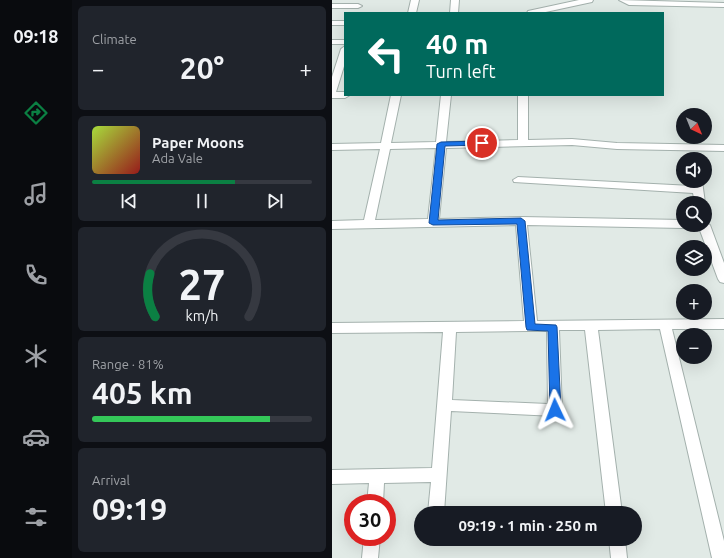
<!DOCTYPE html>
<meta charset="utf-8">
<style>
:root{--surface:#171b24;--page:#20242c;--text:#f1f3f6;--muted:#9ea1a6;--line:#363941;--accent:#0b8043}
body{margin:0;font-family:Ubuntu,sans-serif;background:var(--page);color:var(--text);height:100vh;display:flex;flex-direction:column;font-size:15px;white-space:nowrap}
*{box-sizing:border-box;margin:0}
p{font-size:13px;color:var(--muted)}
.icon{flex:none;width:22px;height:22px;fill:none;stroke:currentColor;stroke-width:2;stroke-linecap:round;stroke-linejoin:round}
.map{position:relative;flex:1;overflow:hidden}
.details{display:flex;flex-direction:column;gap:6px;padding:6px;background:#0d0f14;width:260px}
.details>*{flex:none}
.guide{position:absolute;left:12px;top:12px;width:320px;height:84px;border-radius:0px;box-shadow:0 4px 16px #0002;background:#00695c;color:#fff;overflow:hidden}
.needle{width:26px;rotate:137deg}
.tools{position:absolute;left:344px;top:108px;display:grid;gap:8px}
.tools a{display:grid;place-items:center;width:36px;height:36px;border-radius:50%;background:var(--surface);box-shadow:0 4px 16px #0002;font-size:20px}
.speed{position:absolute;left:12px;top:494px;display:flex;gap:8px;font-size:20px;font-weight:700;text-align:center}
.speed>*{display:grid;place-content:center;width:52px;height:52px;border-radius:50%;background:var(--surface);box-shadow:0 4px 16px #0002;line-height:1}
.speed .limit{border:6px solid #d22;background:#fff;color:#111}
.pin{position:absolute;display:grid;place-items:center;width:34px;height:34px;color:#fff;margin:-17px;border:2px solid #fff;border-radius:50%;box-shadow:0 1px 4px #0007}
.me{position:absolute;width:44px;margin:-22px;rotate:358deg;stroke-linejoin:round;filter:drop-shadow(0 0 3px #0008)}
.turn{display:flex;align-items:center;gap:14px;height:84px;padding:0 16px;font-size:18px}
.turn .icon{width:52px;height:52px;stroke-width:2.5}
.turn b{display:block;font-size:28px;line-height:34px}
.big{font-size:30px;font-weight:700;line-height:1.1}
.details .widget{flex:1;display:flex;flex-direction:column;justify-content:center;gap:6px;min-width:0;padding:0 14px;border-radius:6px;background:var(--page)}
.details .dial{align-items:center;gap:0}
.dial svg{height:104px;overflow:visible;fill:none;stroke:var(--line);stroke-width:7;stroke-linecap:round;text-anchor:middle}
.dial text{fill:var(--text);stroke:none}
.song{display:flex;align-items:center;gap:12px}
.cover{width:48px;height:48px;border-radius:6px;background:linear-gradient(135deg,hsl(80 70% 55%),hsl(0 70% 35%))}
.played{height:4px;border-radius:2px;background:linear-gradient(90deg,var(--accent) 65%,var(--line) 65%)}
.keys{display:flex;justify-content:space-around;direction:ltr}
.heat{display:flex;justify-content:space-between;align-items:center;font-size:22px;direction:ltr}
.charge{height:6px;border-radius:3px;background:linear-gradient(90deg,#34c759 81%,var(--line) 0)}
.trip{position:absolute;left:82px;top:506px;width:228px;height:40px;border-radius:20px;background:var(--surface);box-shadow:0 4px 16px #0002;font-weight:700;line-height:40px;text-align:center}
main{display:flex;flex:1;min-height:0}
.tabs{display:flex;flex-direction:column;width:72px;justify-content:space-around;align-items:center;background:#090b0e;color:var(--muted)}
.tabs .icon{width:28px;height:28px}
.tabs .on{color:var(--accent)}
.tabs b{font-size:18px;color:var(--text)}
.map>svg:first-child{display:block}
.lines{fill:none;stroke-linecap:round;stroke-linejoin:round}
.minor-casing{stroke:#a4b1ad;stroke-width:2}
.minor{fill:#fff;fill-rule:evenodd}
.route{fill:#1a73e8;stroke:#114b97}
</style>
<main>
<nav class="tabs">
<b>09:18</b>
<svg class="icon on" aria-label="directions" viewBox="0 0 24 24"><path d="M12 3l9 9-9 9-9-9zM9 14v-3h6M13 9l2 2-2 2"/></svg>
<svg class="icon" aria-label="music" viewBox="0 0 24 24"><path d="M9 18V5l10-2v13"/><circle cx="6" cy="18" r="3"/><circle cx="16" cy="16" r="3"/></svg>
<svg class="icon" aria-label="phone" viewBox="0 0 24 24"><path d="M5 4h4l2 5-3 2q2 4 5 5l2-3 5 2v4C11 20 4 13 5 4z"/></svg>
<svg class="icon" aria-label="climate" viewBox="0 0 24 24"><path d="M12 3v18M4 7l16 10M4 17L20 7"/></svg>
<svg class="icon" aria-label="car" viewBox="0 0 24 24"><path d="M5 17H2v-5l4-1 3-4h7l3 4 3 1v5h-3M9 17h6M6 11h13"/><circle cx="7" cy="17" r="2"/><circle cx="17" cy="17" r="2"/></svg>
<svg class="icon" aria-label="filters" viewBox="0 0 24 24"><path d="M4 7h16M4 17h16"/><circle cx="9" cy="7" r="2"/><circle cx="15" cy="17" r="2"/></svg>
</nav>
<section class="details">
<div class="widget"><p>Climate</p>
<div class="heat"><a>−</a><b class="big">20°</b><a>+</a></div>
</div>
<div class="widget">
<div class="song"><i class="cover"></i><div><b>Paper Moons</b><p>Ada Vale</p></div></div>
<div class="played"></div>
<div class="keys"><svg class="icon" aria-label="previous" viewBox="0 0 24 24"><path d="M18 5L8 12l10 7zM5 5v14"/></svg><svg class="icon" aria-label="pause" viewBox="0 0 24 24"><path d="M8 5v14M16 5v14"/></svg><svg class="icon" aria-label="next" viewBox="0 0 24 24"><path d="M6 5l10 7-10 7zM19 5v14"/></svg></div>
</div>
<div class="widget dial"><svg viewBox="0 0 100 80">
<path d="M14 69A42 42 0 1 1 86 69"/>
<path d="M14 69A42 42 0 0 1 10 36" stroke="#0b8043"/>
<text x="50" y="56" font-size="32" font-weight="700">27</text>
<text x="50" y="72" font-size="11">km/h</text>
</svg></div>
<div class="widget"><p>Range · 81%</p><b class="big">405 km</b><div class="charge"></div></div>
<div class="widget"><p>Arrival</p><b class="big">09:19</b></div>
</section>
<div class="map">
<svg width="392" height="558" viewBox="0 0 392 558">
<rect width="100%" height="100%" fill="#e1eae6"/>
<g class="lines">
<g class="minor-casing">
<path id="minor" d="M79,0H87L84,13H76Z
M119,0H127L126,13H118Z
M247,0H261L260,2L209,13H195L196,11Z
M287,0L392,3V7L297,5Z
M0,4H26L30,6L26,8H0Z
M0,21H13V25H0Z
M0,40H13V44H0Z
M13,46V63L4,92H13V95H18L13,98H0V77L9,49Z
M59,95H69L59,143L104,142L109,95H119L114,142L186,140V95H196V140L240,139L285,143L392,145V151L285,149L240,145L114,148L107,219L189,217L351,220V225H356L351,228L195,225L205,321L392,319V329H340L392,541V558H380L328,329L266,330L290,513H274L253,330H227L230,410L228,414L223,416L119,411L112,513H96L99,482L52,483L51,503H35L37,483L0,484V470L100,468L111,332L0,333V323L192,321L184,225L0,229V221L32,220L48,149L0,150V144L49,143ZM104,148L96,219L43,220L58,149ZM196,331H215L216,404L120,400L124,332Z
M186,177L360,186V181H370L373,203H363L361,193L182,182L181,180Z
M373,222L378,225L392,263V283L388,282L386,279L366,225H373Z
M32,537H48L46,558H30Z
M277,539H293L295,558H279Z"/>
</g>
<use href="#minor" class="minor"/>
</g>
<path class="route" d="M150,141L153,142V145L113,146L106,220L189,218L193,221L203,324L224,325L225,327L229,410L227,413L223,415L220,413L218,410L216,331L195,330L194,327L185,224L101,225L97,223L105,144L109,142Z"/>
</svg>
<div class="tools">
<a><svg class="needle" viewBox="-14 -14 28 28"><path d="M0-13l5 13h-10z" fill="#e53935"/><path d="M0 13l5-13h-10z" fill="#9ea1a6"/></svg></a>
<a><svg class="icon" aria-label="sound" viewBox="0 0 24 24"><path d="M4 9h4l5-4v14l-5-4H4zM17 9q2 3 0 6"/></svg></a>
<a><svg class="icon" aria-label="search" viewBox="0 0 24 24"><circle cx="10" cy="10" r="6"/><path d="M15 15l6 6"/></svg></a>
<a><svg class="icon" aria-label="layers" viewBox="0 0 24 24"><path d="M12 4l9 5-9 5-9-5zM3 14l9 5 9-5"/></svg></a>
<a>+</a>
<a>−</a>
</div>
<div class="speed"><div class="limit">30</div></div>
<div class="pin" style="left:150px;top:143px;background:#d93025"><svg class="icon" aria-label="arrive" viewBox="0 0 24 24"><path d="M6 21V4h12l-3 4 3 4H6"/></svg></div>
<svg class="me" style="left:223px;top:410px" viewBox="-20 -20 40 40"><path d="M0-17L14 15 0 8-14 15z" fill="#1a73e8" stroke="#fff" stroke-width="4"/></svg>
<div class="trip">09:19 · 1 min · 250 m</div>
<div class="guide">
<div class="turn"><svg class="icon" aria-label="left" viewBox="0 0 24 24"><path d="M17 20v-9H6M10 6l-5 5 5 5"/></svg><div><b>40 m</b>Turn left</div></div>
</div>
</div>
</main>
